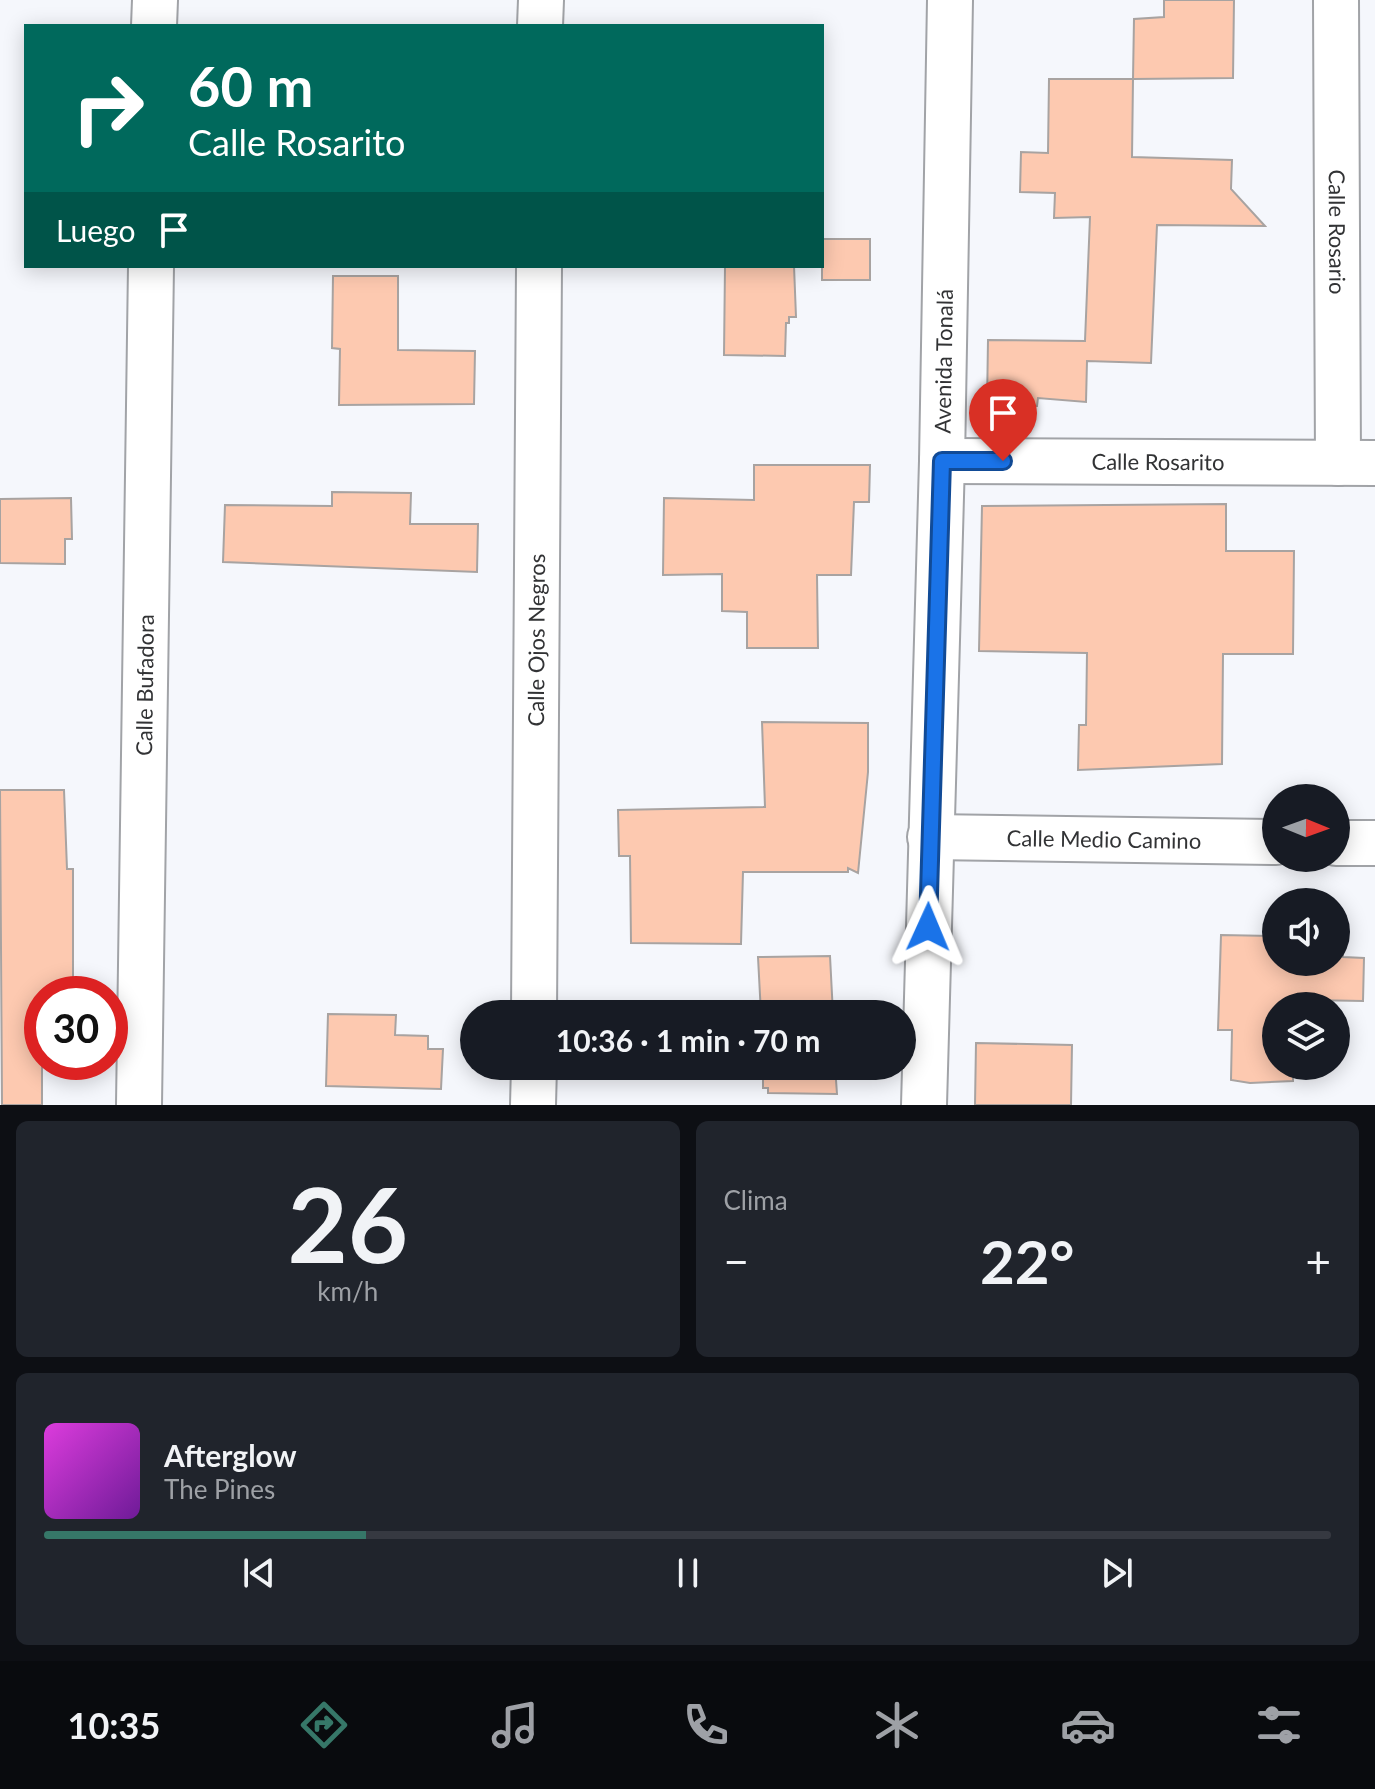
<!DOCTYPE html>
<html lang="es">
<meta charset="utf-8">
<style>
:root{--surface:#171b24;--page:#20242c;--text:#f1f3f6;--muted:#9ea1a6;--line:#363941;--accent:#367768}
body{margin:0;font-family:Lato,sans-serif;background:var(--page);color:var(--text);height:100vh;display:flex;flex-direction:column;font-size:30px;white-space:nowrap}
*{box-sizing:border-box;margin:0}
p{font-size:26px;color:var(--muted)}
.icon{flex:none;width:44px;height:44px;fill:none;stroke:currentColor;stroke-width:2;stroke-linecap:round;stroke-linejoin:round}
.map{position:relative;height:1105px;overflow:hidden}
.panel{display:flex;flex-direction:column;gap:16px;padding:16px;background:#0d0f14;flex:1}
.panel>*{flex:none}
.banner{position:absolute;left:24px;top:24px;width:800px;height:244px;border-radius:0px;box-shadow:0 4px 20px #0003;background:#00695c;color:#fff;overflow:hidden}
.needle{width:52px;rotate:91deg}
.tools{position:absolute;left:1262px;top:784px;display:grid;gap:16px}
.tools a{display:grid;place-items:center;width:88px;height:88px;border-radius:50%;background:var(--surface);box-shadow:0 4px 20px #0003;font-size:40px}
.speed{position:absolute;left:24px;top:976px;display:flex;gap:16px;font-size:40px;font-weight:700;text-align:center}
.speed>*{display:grid;place-content:center;width:104px;height:104px;border-radius:50%;background:var(--surface);box-shadow:0 4px 20px #0003;line-height:1}
.speed .limit{border:12px solid #d22;background:#fff;color:#111}
.pin{position:absolute;display:grid;place-items:center;width:68px;height:68px;color:#fff;margin:-82px -34px;border-radius:50% 50% 50% 0;rotate:-45deg;box-shadow:0 0 8px #0007}
.pin .icon{rotate:45deg}
.me{position:absolute;width:88px;margin:-44px;rotate:1deg;stroke-linejoin:round;filter:drop-shadow(0 0 6px #0008)}
.turn{display:flex;align-items:center;gap:28px;height:168px;padding:0 32px;font-size:36px}
.turn .icon{width:104px;height:104px;stroke-width:2.5}
.turn b{display:block;font-size:56px;line-height:68px}
.then{display:flex;align-items:center;height:76px;padding:0 32px;background:#0003;gap:16px;font-size:30px}
.big{font-size:60px;font-weight:700;line-height:1.1}
.panel .widget{flex:1;display:flex;flex-direction:column;justify-content:center;gap:12px;min-width:0;padding:0 28px;border-radius:12px;background:var(--page)}
.panel .dial{align-items:center;gap:0}
.dial b{font-size:104px;line-height:1}
.song{display:flex;align-items:center;gap:24px}
.cover{width:96px;height:96px;border-radius:12px;background:linear-gradient(135deg,hsl(300 70% 55%),hsl(280 70% 35%))}
.played{height:8px;border-radius:4px;background:linear-gradient(90deg,var(--accent) 25%,var(--line) 25%)}
.keys{display:flex;justify-content:space-around;direction:ltr}
.heat{display:flex;justify-content:space-between;align-items:center;font-size:44px;direction:ltr}
.panel .tiles{flex:1;display:grid;gap:16px;grid-template-columns:1fr 1fr}
.widget:last-child{grid-column:span 2}
.trip{position:absolute;left:460px;top:1000px;width:456px;height:80px;border-radius:40px;background:var(--surface);box-shadow:0 4px 20px #0003;font-weight:700;line-height:80px;text-align:center}
.menu{display:flex;height:128px;justify-content:space-around;align-items:center;background:#090b0e;color:var(--muted)}
.menu .icon{width:56px;height:56px}
.menu .current{color:var(--accent)}
.menu b{font-size:36px;color:var(--text)}
.map>svg:first-child{display:block}
.building{fill:#fdc9b0;stroke:#a8a3a1;stroke-width:2}
.lines{fill:none;stroke-linecap:round;stroke-linejoin:round}
.street-casing{stroke:#a1a3a7;stroke-width:48}
.street{stroke:#fff;stroke-width:44}
.route-casing{stroke:#114b97;stroke-width:20}
.route{stroke:#1a73e8;stroke-width:14}
.labels{text-anchor:middle;stroke-width:7;stroke-linejoin:round;paint-order:stroke}
.street-label{font-size:22px;fill:#323335;stroke:#fff}
</style>
<div class="map">
<svg width="1375" height="1105" viewBox="0 0 1375 1105">
<rect width="100%" height="100%" fill="#f5f7fc"/>
<path class="building" d="M1164,0H1234L1233,78L1133,79L1134,19L1164,17Z
M1049,79H1133L1132,157L1232,160L1231,189L1265,226L1157,225L1151,363L1087,361L1086,402L1038,398L1037,406L987,405L988,340L1085,341L1090,217L1054,218L1055,193L1020,192L1021,152L1048,153Z
M822,239H870V280H822Z
M725,266H794L796,317H789V323H786L785,356L724,355Z
M333,276H398V350L475,351L474,404L339,405L340,349L332,348Z
M754,465H870L869,502H854L851,575H817L818,648H747V612L722,611V574L663,575L664,498L754,500Z
M332,492L411,493L410,524H478L477,572L223,562L225,505L332,506Z
M71,498L72,539H65V564L0,563V499Z
M1226,504V551H1294L1293,654H1223L1222,764L1078,770L1079,725H1086L1087,653L979,651L982,506Z
M762,722L868,723V772L858,873L848,868V872H743L741,944L631,943L630,856H619L618,810L765,807Z
M0,790H64L67,869H73V994H42V1105H2Z
M1221,935L1276,936V962H1336V937H1343V957L1364,958L1363,1001L1310,1000V1006H1276V1066H1293V1081L1250,1083L1231,1080L1232,1030H1218Z
M830,956L833,1014H761L758,957Z
M328,1014L396,1015L395,1035L428,1036V1049H443L441,1089L326,1086Z
M976,1043L1072,1045L1071,1105H975Z
M763,1066H835L837,1094L768,1093V1088H763Z"/>
<g class="lines">
<g class="street-casing">
<g id="street">
<path id="s1" d="M1336,0L1338,463"/>
<path d="M154,26L155,0"/>
<path d="M540,26L541,0"/>
<path id="s2" d="M942,461L1375,463"/>
<path id="s3" d="M930,837L1276,842"/>
<path d="M1336,843H1375"/>
<path id="s4" d="M534,1014L539,266"/>
<path id="s5" d="M139,1105L151,266"/>
<path d="M533,1105L534,1066"/>
<path id="s6" d="M924,1105L942,461L950,0"/>
</g>
</g>
<use href="#street" class="street"/>
</g>
<g class="lines">
<g class="route-casing">
<path id="route" d="M928,927L942,461H1003"/>
</g>
<use href="#route" class="route"/>
</g>
<g class="labels">
<g class="street-label">
<text dy="8" stroke="none"><textPath href="#s1" startOffset="232">Calle Rosario</textPath></text>
<text dy="8" stroke="none"><textPath href="#s6" startOffset="744">Avenida Tonalá</textPath></text>
<text dy="8" stroke="none"><textPath href="#s2" startOffset="216">Calle Rosarito</textPath></text>
<text dy="8" stroke="none"><textPath href="#s4" startOffset="374">Calle Ojos Negros</textPath></text>
<text dy="8" stroke="none"><textPath href="#s5" startOffset="420">Calle Bufadora</textPath></text>
<text dy="8" stroke="none"><textPath href="#s3" startOffset="174">Calle Medio Camino</textPath></text>
</g>
</g>
</svg>
<div class="tools">
<a><svg class="needle" viewBox="-14 -14 28 28"><path d="M0-13l5 13h-10z" fill="#e53935"/><path d="M0 13l5-13h-10z" fill="#9ea1a6"/></svg></a>
<a><svg class="icon" aria-label="sound" viewBox="0 0 24 24"><path d="M4 9h4l5-4v14l-5-4H4zM17 9q2 3 0 6"/></svg></a>
<a><svg class="icon" aria-label="layers" viewBox="0 0 24 24"><path d="M12 4l9 5-9 5-9-5zM3 14l9 5 9-5"/></svg></a>
</div>
<div class="speed"><div class="limit">30</div></div>
<div class="pin" style="left:1003px;top:461px;background:#d93025"><svg class="icon" aria-label="arrive" viewBox="0 0 24 24"><path d="M6 21V4h12l-3 4 3 4H6"/></svg></div>
<svg class="me" style="left:928px;top:927px" viewBox="-20 -20 40 40"><path d="M0-17L14 15 0 8-14 15z" fill="#1a73e8" stroke="#fff" stroke-width="4"/></svg>
<div class="trip">10:36 · 1 min · 70 m</div>
<div class="banner">
<div class="turn"><svg class="icon" aria-label="right" viewBox="0 0 24 24"><path d="M7 20v-9h11M14 6l5 5-5 5"/></svg><div><b>60 m</b>Calle Rosarito</div></div>
<div class="then">Luego<svg class="icon" aria-label="arrive" viewBox="0 0 24 24"><path d="M6 21V4h12l-3 4 3 4H6"/></svg></div>
</div>
</div>
<section class="panel">
<div class="tiles">
<div class="widget dial"><b>26</b><p>km/h</p></div>
<div class="widget"><p>Clima</p>
<div class="heat"><a>−</a><b class="big">22°</b><a>+</a></div>
</div>
<div class="widget">
<div class="song"><i class="cover"></i><div><b>Afterglow</b><p>The Pines</p></div></div>
<div class="played"></div>
<div class="keys"><svg class="icon" aria-label="previous" viewBox="0 0 24 24"><path d="M18 5L8 12l10 7zM5 5v14"/></svg><svg class="icon" aria-label="pause" viewBox="0 0 24 24"><path d="M8 5v14M16 5v14"/></svg><svg class="icon" aria-label="next" viewBox="0 0 24 24"><path d="M6 5l10 7-10 7zM19 5v14"/></svg></div>
</div>
</div>
</section>
<nav class="menu">
<b>10:35</b>
<svg class="icon current" aria-label="directions" viewBox="0 0 24 24"><path d="M12 3l9 9-9 9-9-9zM9 14v-3h6M13 9l2 2-2 2"/></svg>
<svg class="icon" aria-label="music" viewBox="0 0 24 24"><path d="M9 18V5l10-2v13"/><circle cx="6" cy="18" r="3"/><circle cx="16" cy="16" r="3"/></svg>
<svg class="icon" aria-label="phone" viewBox="0 0 24 24"><path d="M5 4h4l2 5-3 2q2 4 5 5l2-3 5 2v4C11 20 4 13 5 4z"/></svg>
<svg class="icon" aria-label="climate" viewBox="0 0 24 24"><path d="M12 3v18M4 7l16 10M4 17L20 7"/></svg>
<svg class="icon" aria-label="car" viewBox="0 0 24 24"><path d="M5 17H2v-5l4-1 3-4h7l3 4 3 1v5h-3M9 17h6M6 11h13"/><circle cx="7" cy="17" r="2"/><circle cx="17" cy="17" r="2"/></svg>
<svg class="icon" aria-label="filters" viewBox="0 0 24 24"><path d="M4 7h16M4 17h16"/><circle cx="9" cy="7" r="2"/><circle cx="15" cy="17" r="2"/></svg>
</nav>
